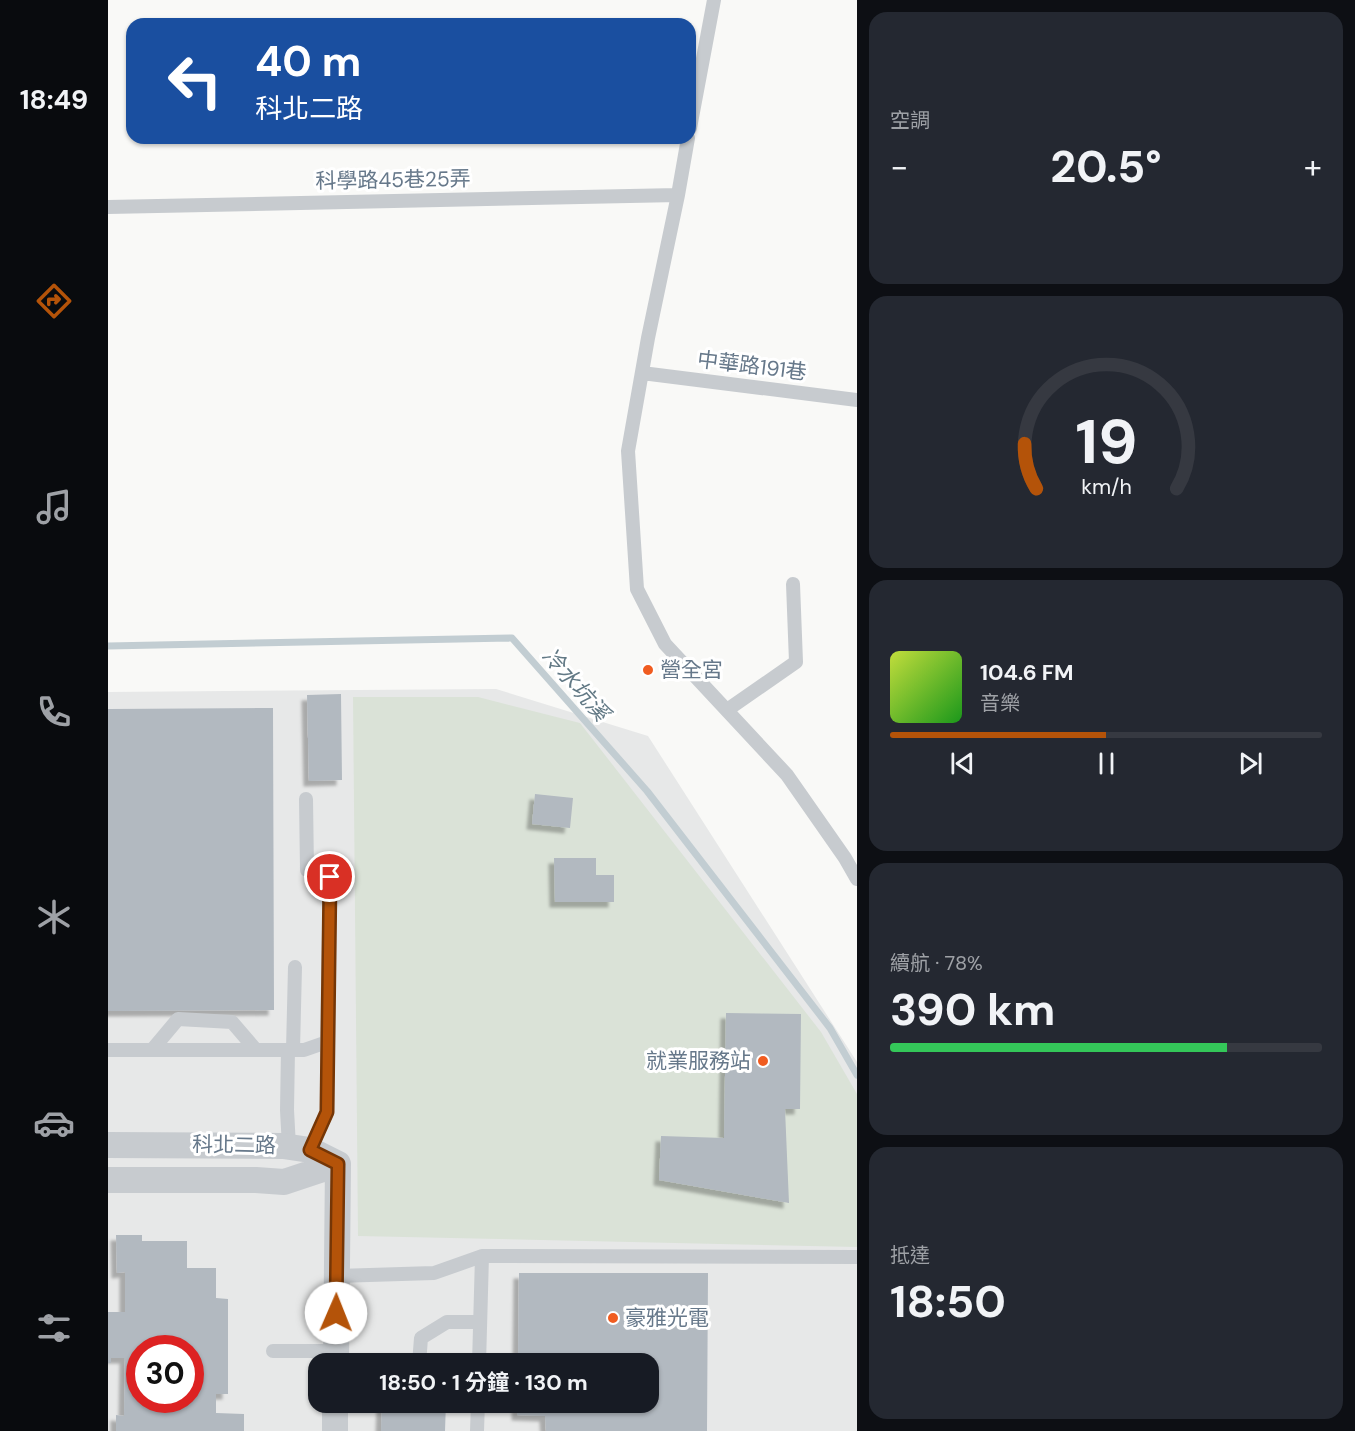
<!DOCTYPE html>
<html lang="zh-TW">
<meta charset="utf-8">
<style>
:root{--surface:#171b24;--page:#242831;--text:#f1f3f6;--muted:#9ea1a6;--line:#363941;--accent:#b45309}
body{margin:0;font-family:"DM Sans","Noto Sans TC",sans-serif;background:var(--page);color:var(--text);height:100vh;display:flex;flex-direction:column;font-size:22px;white-space:nowrap}
*{box-sizing:border-box;margin:0}
p{font-size:20px;color:var(--muted)}
.icon{flex:none;width:33px;height:33px;fill:none;stroke:currentColor;stroke-width:2;stroke-linecap:round;stroke-linejoin:round}
.map{position:relative;flex:1;overflow:hidden}
.panel{display:flex;flex-direction:column;gap:12px;padding:12px;background:#0d0f14;width:498px}
.panel>*{flex:none}
.hud{position:absolute;left:18px;top:18px;width:570px;height:126px;border-radius:18px;box-shadow:0 2px 4px #0004;background:#1a4fa0;color:#fff;overflow:hidden}
.speed{position:absolute;left:18px;top:1335px;display:flex;gap:12px;font-size:30px;font-weight:700;text-align:center}
.speed>*{display:grid;place-content:center;width:78px;height:78px;border-radius:50%;background:var(--surface);box-shadow:0 2px 4px #0004;line-height:1}
.speed .limit{border:9px solid #d22;background:#fff;color:#111}
.pin{position:absolute;display:grid;place-items:center;width:51px;height:51px;color:#fff;margin:-26px;border:3px solid #fff;border-radius:50%;box-shadow:0 2px 6px #0007}
.me{position:absolute;width:66px;margin:-33px;rotate:1deg;stroke-linejoin:round;filter:drop-shadow(0 0 4px #0008)}
.turn{display:flex;align-items:center;gap:21px;height:126px;padding:0 30px;font-size:27px}
.turn .icon{width:78px;height:78px;stroke-width:2.5}
.turn b{display:block;font-size:42px;line-height:51px}
.big{font-size:45px;font-weight:700;line-height:1.1}
.panel .card{flex:1;display:flex;flex-direction:column;justify-content:center;gap:9px;min-width:0;padding:0 21px;border-radius:18px;background:var(--page)}
.panel .dial{align-items:center;gap:0}
.dial svg{height:156px;overflow:visible;fill:none;stroke:var(--line);stroke-width:7;stroke-linecap:round;text-anchor:middle}
.dial text{fill:var(--text);stroke:none}
.song{display:flex;align-items:center;gap:18px}
.cover{width:72px;height:72px;border-radius:9px;background:linear-gradient(135deg,hsl(70 70% 55%),hsl(120 70% 35%))}
.played{height:6px;border-radius:3px;background:linear-gradient(90deg,var(--accent) 50%,var(--line) 50%)}
.keys{display:flex;justify-content:space-around;direction:ltr}
.heat{display:flex;justify-content:space-between;align-items:center;font-size:33px;direction:ltr}
.charge{height:9px;border-radius:4px;background:linear-gradient(90deg,#34c759 78%,var(--line) 0)}
.trip{position:absolute;left:200px;top:1353px;width:351px;height:60px;border-radius:18px;background:var(--surface);box-shadow:0 2px 4px #0004;font-weight:700;line-height:60px;text-align:center}
main{display:flex;flex:1;min-height:0}
.menu{display:flex;flex-direction:column;width:108px;justify-content:space-around;align-items:center;background:#090b0e;color:var(--muted)}
.menu .icon{width:42px;height:42px}
.menu .current{color:var(--accent)}
.menu b{font-size:27px;color:var(--text)}
.map>svg:first-child{display:block}
.built{fill:#e7e8e8;fill-rule:evenodd}
.green{fill:#dae2d7}
.lines{fill:none;stroke-linecap:round;stroke-linejoin:round}
.stream{stroke:#c2cdd2;stroke-width:7}
.building{fill:#b2b9c0;fill-rule:evenodd;filter:url(#shadow)}
.service{stroke:#c7cbcf;stroke-width:14}
.minor{stroke:#c7cbcf;stroke-width:26}
.route-casing{stroke:#753606;stroke-width:15}
.route{stroke:#b45309;stroke-width:10}
.poi-dot{fill:#f05c20;stroke:#fff;stroke-width:2}
.labels{text-anchor:middle;stroke-width:6;stroke-linejoin:round;paint-order:stroke}
.street-label{font-size:21px;fill:#66788a;stroke:#fff}
.poi-label{font-size:21px;fill:#66788a;stroke:#fff;text-anchor:start}
.water-label{font-size:22px;font-style:italic;fill:#627985;stroke:#fff}
</style>
<main>
<nav class="menu">
<b>18:49</b>
<svg class="icon current" aria-label="directions" viewBox="0 0 24 24"><path d="M12 3l9 9-9 9-9-9zM9 14v-3h6M13 9l2 2-2 2"/></svg>
<svg class="icon" aria-label="music" viewBox="0 0 24 24"><path d="M9 18V5l10-2v13"/><circle cx="6" cy="18" r="3"/><circle cx="16" cy="16" r="3"/></svg>
<svg class="icon" aria-label="phone" viewBox="0 0 24 24"><path d="M5 4h4l2 5-3 2q2 4 5 5l2-3 5 2v4C11 20 4 13 5 4z"/></svg>
<svg class="icon" aria-label="climate" viewBox="0 0 24 24"><path d="M12 3v18M4 7l16 10M4 17L20 7"/></svg>
<svg class="icon" aria-label="car" viewBox="0 0 24 24"><path d="M5 17H2v-5l4-1 3-4h7l3 4 3 1v5h-3M9 17h6M6 11h13"/><circle cx="7" cy="17" r="2"/><circle cx="17" cy="17" r="2"/></svg>
<svg class="icon" aria-label="filters" viewBox="0 0 24 24"><path d="M4 7h16M4 17h16"/><circle cx="9" cy="7" r="2"/><circle cx="15" cy="17" r="2"/></svg>
</nav>
<div class="map">
<svg width="749" height="1431" viewBox="0 0 749 1431">
<defs>
<filter id="shadow"><feDropShadow dx="-5.5" dy="5.5" stdDeviation="1.5" flood-color="#0004"/></filter>
</defs>
<rect width="100%" height="100%" fill="#f9f9f7"/>
<path class="built" d="M388,689L540,736L749,1062V1431H0V692ZM32,1348H82V1400H32ZM210,1364H540V1402H210Z"/>
<path class="green" d="M245,697H370L472,723L713,1032L749,1094V1247L250,1236Z"/>
<g class="lines">
<path class="stream" d="M0,646L404,638L539,791L722,1028L749,1075"/>
</g>
<path class="building" d="M233,694L234,780L201,781L199,695Z
M165,708L166,1010L0,1011V709Z
M427,794L465,798L462,828L424,824Z
M446,858H488V875H506V902H447Z
M618,1013L693,1014L692,1109H677L681,1203L551,1180L553,1136L616,1138Z
M8,1235H34V1241H79V1268H108V1298L120,1299V1394H108V1413L136,1414V1431H8V1415L16,1416L17,1358H3V1363H0V1312H17V1272L9,1273ZM32,1348H82V1400H32Z
M411,1273H600L599,1431H438L437,1416L409,1415V1402H540V1364H410Z
M274,1402H338L337,1431H273Z"/>
<g class="lines">
<path class="service" d="M582,128L606,0
M580,138L570,195L540,338L520,451L529,589L557,644L679,775L737,858L749,879
M0,207L570,195
M534,373L749,400
M619,710L688,662L685,584
M0,1050H196L219,1042L222,877L199,870L198,799
M44,1050L70,1019L124,1022L148,1050
M180,1050L179,1110L181,1147
M185,1050L187,967
M202,1150L219,1112V1042
M229,1276L326,1273L374,1256L749,1257
M165,1351H228
M311,1364L313,1338L339,1322H372
M371,1364L374,1256
M369,1431L370,1402"/>
<path class="minor" d="M0,1145L175,1146L202,1150L230,1164
M0,1180H148L176,1182L230,1164
M228,1364L230,1164
M227,1431V1402"/>
</g>
<g class="lines">
<g class="route-casing">
<path id="route" d="M222,877L219,1112L202,1150L230,1164L228,1313"/>
</g>
<use href="#route" class="route"/>
</g>
<g class="poi-dot">
<circle cx="540" cy="670" r="6"/>
<circle cx="655" cy="1061" r="6"/>
<circle cx="505" cy="1318" r="6"/>
</g>
<g class="labels">
<g class="street-label">
<text transform="translate(285 180) rotate(-1)" y="7">科學路45巷25弄</text>
<text transform="translate(644 366) rotate(7)" y="7">中華路191巷</text>
<text transform="translate(126 1145) rotate(1)" y="7">科北二路</text>
</g>
<g class="poi-label">
<text x="552" y="677">營全宮</text>
<text x="643" y="1068" text-anchor="end">就業服務站</text>
<text x="517" y="1325">豪雅光電</text>
</g>
<g class="water-label">
<text transform="translate(468 684) rotate(49)" y="8">冷水坑溪</text>
</g>
</g>
</svg>
<div class="speed"><div class="limit">30</div></div>
<div class="pin" style="left:222px;top:877px;background:#d93025"><svg class="icon" aria-label="arrive" viewBox="0 0 24 24"><path d="M6 21V4h12l-3 4 3 4H6"/></svg></div>
<svg class="me" style="left:228px;top:1313px" viewBox="-20 -20 40 40"><circle r="19" fill="#fff"/><path d="M0-13L10 11 0 6-10 11z" fill="#b45309"/></svg>
<div class="trip">18:50 · 1 分鐘 · 130 m</div>
<div class="hud">
<div class="turn"><svg class="icon" aria-label="left" viewBox="0 0 24 24"><path d="M17 20v-9H6M10 6l-5 5 5 5"/></svg><div><b>40 m</b>科北二路</div></div>
</div>
</div>
<section class="panel">
<div class="card"><p>空調</p>
<div class="heat"><a>−</a><b class="big">20.5°</b><a>+</a></div>
</div>
<div class="card dial"><svg viewBox="0 0 100 80">
<path d="M14 69A42 42 0 1 1 86 69"/>
<path d="M14 69A42 42 0 0 1 8 46" stroke="#b45309"/>
<text x="50" y="56" font-size="32" font-weight="700">19</text>
<text x="50" y="72" font-size="11">km/h</text>
</svg></div>
<div class="card">
<div class="song"><i class="cover"></i><div><b>104.6 FM</b><p>音樂</p></div></div>
<div class="played"></div>
<div class="keys"><svg class="icon" aria-label="previous" viewBox="0 0 24 24"><path d="M18 5L8 12l10 7zM5 5v14"/></svg><svg class="icon" aria-label="pause" viewBox="0 0 24 24"><path d="M8 5v14M16 5v14"/></svg><svg class="icon" aria-label="next" viewBox="0 0 24 24"><path d="M6 5l10 7-10 7zM19 5v14"/></svg></div>
</div>
<div class="card"><p>續航 · 78%</p><b class="big">390 km</b><div class="charge"></div></div>
<div class="card"><p>抵達</p><b class="big">18:50</b></div>
</section>
</main>
